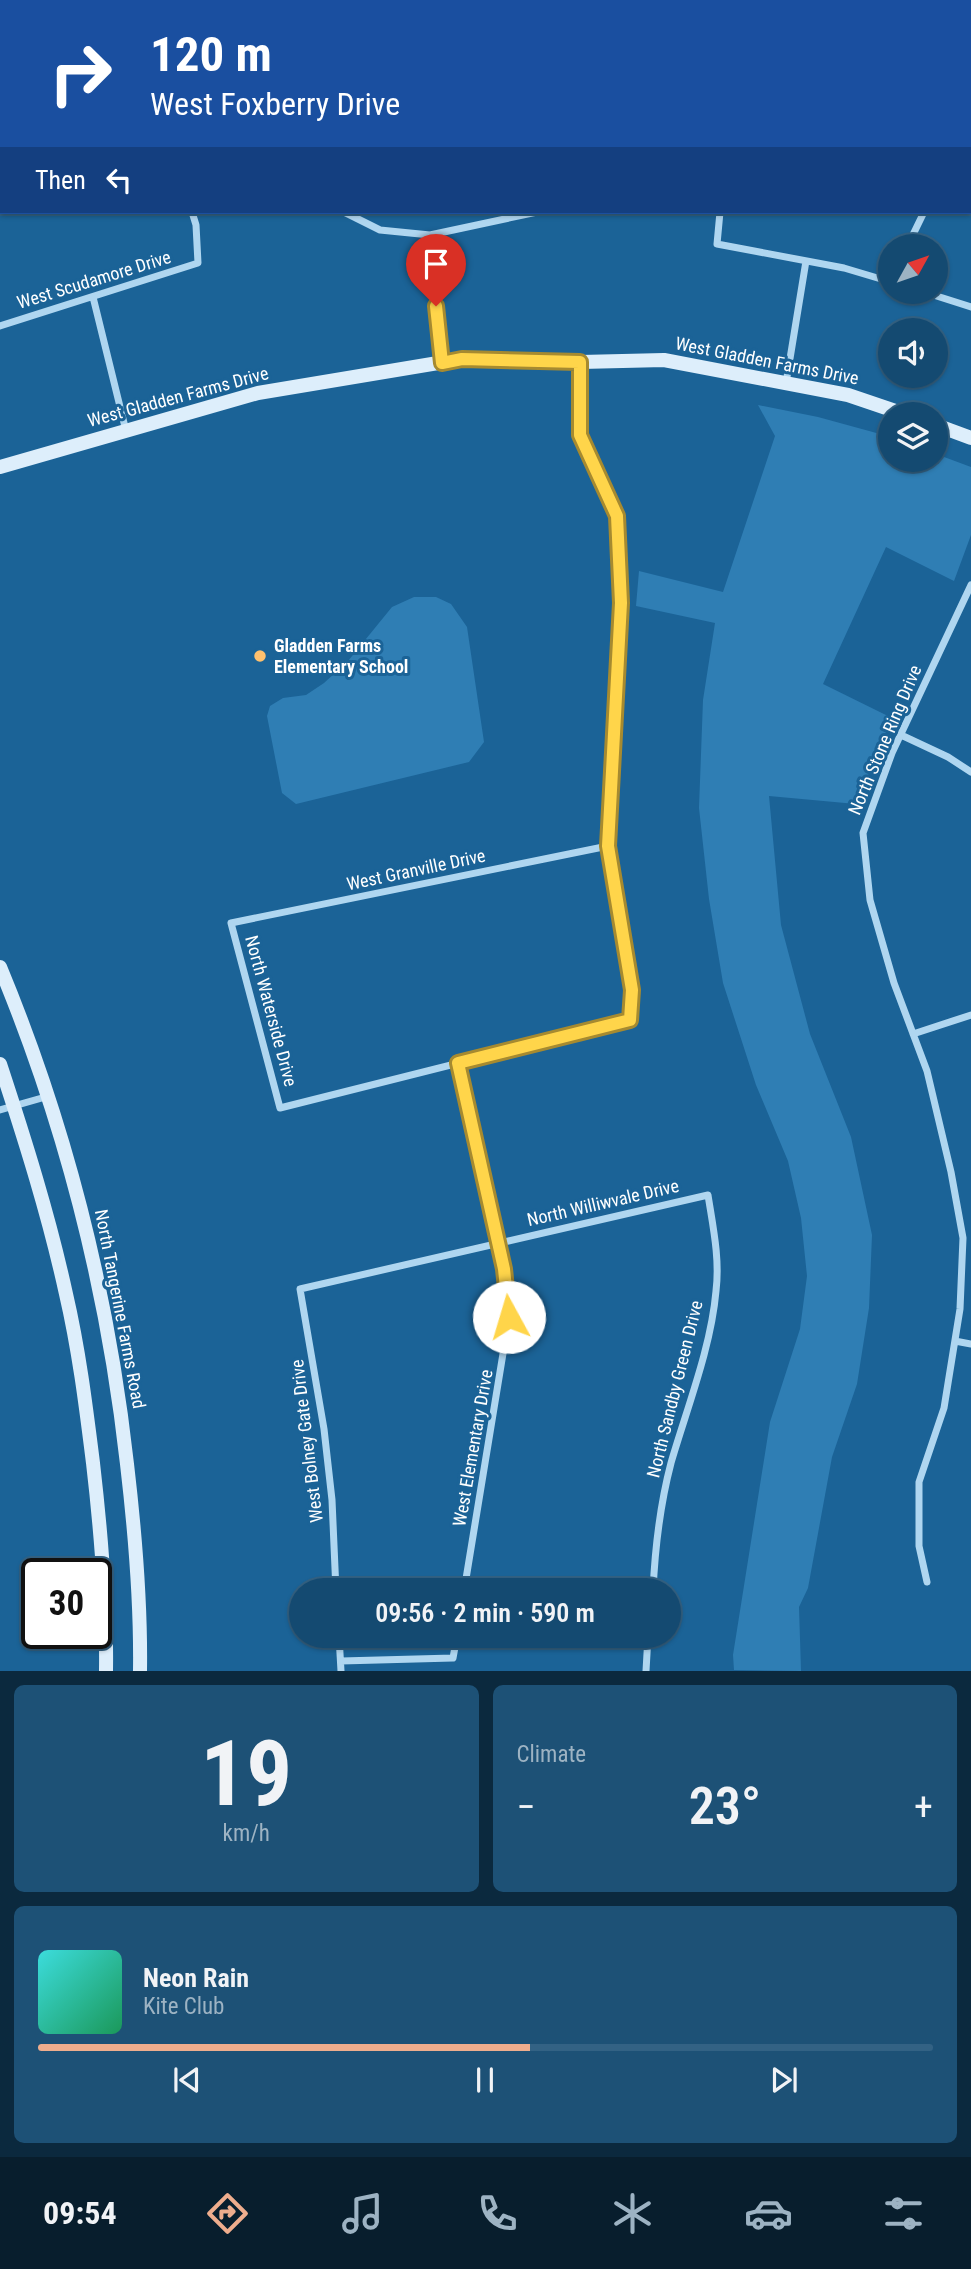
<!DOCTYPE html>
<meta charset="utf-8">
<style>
:root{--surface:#144a71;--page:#1d5176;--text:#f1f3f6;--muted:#9db3c3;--line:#336284;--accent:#eead8d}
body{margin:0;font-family:"Roboto Condensed",sans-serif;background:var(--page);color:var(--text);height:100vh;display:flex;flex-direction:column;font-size:26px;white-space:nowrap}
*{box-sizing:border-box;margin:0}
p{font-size:23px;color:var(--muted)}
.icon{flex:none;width:38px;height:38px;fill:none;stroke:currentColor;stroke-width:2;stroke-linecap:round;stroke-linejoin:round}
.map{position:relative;height:1671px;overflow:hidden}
.panel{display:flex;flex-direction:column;gap:14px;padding:14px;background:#0b293e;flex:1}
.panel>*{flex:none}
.hud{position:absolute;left:0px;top:0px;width:971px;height:214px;box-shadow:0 2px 5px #0004,0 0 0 2px var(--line);background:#1a4fa0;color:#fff;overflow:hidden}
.needle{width:46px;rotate:50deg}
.controls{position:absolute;left:878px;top:234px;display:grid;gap:14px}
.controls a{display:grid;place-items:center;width:70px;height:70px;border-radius:50%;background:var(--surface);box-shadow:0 2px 5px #0004,0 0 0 2px var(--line);font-size:35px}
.speed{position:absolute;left:21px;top:1558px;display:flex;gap:14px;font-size:35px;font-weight:700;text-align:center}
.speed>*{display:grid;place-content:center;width:91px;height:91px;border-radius:50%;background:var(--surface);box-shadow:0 2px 5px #0004,0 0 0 2px var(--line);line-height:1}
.speed .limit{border:4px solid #111;border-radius:10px;background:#fff;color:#111}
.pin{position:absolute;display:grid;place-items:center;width:60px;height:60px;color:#fff;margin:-72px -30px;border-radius:50% 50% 50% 0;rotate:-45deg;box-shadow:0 0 7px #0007}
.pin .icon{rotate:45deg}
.me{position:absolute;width:77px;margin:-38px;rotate:354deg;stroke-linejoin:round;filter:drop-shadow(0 0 5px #0008)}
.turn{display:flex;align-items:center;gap:24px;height:147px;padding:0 35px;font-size:32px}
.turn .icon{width:91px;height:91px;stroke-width:2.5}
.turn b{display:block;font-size:49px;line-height:60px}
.then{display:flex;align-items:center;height:66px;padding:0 35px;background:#0003;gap:14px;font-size:26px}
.big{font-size:52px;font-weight:600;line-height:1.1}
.panel .tile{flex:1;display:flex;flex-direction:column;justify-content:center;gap:10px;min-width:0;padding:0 24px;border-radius:10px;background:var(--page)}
.panel .dial{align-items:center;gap:0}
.dial b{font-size:91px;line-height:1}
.song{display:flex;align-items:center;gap:21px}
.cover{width:84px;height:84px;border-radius:10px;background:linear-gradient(135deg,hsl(180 70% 55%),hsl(150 70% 35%))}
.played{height:7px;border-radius:4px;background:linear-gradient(90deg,var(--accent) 55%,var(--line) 55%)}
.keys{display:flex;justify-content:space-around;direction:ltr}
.heat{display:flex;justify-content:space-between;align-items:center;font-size:38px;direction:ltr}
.panel .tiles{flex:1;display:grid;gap:14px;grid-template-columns:1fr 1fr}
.tile:last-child{grid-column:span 2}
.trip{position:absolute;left:289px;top:1578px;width:392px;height:70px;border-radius:35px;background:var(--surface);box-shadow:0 2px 5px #0004,0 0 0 2px var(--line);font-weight:600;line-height:70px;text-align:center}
.tab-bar{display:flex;height:112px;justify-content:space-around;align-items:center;background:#081e2d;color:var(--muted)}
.tab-bar .icon{width:49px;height:49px}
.tab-bar .selected{color:var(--accent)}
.tab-bar b{font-size:32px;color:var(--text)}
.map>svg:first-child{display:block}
.green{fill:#2f7eb4}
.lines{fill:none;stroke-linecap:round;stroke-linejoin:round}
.street{stroke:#afd6f0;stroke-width:7}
.secondary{stroke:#ddeefb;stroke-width:14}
.route-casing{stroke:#a68a30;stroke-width:18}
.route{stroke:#ffd54a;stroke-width:12}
.poi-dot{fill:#ffc16e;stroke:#1b6397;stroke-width:2.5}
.labels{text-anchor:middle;stroke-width:6;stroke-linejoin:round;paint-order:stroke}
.street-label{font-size:18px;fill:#fff;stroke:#1b6397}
.poi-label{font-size:18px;font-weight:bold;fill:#fff;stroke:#1b6397;text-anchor:start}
</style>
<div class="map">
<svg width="971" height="1671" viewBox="0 0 971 1671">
<rect width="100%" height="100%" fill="#1b6397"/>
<path class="green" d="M758,405L818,417L891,437V460H936V454L971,467V535L954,581L886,547L823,684L892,718L856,804L769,796L781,925L810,1034L851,1137L872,1235L869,1308L857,1384L832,1457L808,1588L799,1607L801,1671L734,1670L733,1655L770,1422L800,1329L807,1276L801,1218L788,1161L756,1085L723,983L709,899L699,808L703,700L715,623L636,606L639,571L723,592L775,436Z
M414,597H436L451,604L467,627L484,742L469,762L296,804L282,793L267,716L270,706L283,698L306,695L324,683L348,661L392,607Z"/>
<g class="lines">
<path class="street" d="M174,0V2
M523,0V2
M569,2L574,0
M873,2L874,0
M970,163L971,161
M344,212L380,230L430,235L537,212
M720,212L717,244L844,268L891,282
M430,235L441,362
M907,247L924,212
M924,292L971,307
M93,297L126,431
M0,326L198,263L196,225L192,212
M581,362L580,435L617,516L621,603L608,846L632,990L630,1020L280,1108L231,923L608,846
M786,383L806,261
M901,735L948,757L971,772
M913,1034L971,1015
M458,1063L504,1269L509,1317L464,1591
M0,1110L49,1096
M955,1341L971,1344
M927,1582L919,1546V1482L944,1408L960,1309L963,1238L951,1172L927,1071L894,983L870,900L863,833L892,753L971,585
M336,1591L332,1500L324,1429L300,1289L708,1195C713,1227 720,1259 716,1291C711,1348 687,1408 671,1463C660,1505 655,1548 653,1591
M339,1636L341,1671
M341,1661L453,1658L457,1636
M646,1671L648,1636"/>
<path class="secondary" d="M936,425L971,438
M0,467L258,393L462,359L581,362L664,360L848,395L907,415
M0,967C66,1126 108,1293 127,1464C135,1532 141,1601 140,1671
M0,1064C25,1140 49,1216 66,1294C79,1350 86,1407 93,1463C101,1532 107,1601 106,1671"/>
</g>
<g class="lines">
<g class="route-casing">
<path id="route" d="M436,306L442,363L462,359L580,362V435L617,516L621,603L608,846L632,990L630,1020L458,1063L504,1269L509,1317"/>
</g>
<use href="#route" class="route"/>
</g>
<circle class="poi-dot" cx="260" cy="656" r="7"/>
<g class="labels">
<g class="street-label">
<text transform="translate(94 280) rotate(-17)" y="6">West Scudamore Drive</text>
<text transform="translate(767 361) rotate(11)" y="6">West Gladden Farms Drive</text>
<text transform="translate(178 397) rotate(-15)" y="6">West Gladden Farms Drive</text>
<text transform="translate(885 740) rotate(-67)" y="6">North Stone Ring Drive</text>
<text transform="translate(416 870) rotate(-12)" y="6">West Granville Drive</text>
<text transform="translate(271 1011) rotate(75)" y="6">North Waterside Drive</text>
<text transform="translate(603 1203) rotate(-13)" y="6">North Williwvale Drive</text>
<text transform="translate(120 1309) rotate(79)" y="6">North Tangerine Farms Road</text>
<text transform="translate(675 1389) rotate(-76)" y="6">North Sandby Green Drive</text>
<text transform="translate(307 1441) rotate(-97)" y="6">West Bolney Gate Drive</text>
<text transform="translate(473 1448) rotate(-80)" y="6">West Elementary Drive</text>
</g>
<g class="poi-label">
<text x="274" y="652">Gladden Farms<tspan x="274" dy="21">Elementary School</tspan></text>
</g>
</g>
</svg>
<div class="controls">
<a><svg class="needle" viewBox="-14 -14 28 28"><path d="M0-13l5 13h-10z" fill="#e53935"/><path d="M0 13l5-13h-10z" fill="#9db3c3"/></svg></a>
<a><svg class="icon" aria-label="sound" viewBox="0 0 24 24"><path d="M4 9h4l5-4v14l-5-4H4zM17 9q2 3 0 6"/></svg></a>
<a><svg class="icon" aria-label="layers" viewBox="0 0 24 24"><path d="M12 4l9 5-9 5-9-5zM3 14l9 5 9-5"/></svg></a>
</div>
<div class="speed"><div class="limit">30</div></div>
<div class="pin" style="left:436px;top:306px;background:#d93025"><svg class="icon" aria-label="arrive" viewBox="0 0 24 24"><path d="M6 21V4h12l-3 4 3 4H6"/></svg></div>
<svg class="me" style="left:509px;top:1317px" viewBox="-20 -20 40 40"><circle r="19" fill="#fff"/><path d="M0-13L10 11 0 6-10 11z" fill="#ffd54a"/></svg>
<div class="trip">09:56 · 2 min · 590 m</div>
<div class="hud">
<div class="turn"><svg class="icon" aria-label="right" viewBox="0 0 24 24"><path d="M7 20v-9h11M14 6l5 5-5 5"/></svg><div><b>120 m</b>West Foxberry Drive</div></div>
<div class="then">Then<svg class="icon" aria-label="left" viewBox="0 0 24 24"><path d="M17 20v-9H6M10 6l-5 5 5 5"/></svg></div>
</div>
</div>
<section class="panel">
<div class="tiles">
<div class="tile dial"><b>19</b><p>km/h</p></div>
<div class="tile"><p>Climate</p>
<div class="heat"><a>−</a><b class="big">23°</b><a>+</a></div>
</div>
<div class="tile">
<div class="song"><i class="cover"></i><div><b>Neon Rain</b><p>Kite Club</p></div></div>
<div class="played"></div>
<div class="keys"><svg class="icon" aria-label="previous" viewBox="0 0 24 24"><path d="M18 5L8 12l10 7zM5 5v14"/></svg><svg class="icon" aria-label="pause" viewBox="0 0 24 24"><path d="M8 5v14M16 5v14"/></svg><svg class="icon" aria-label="next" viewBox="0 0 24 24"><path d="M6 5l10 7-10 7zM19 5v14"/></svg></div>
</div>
</div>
</section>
<nav class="tab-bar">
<b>09:54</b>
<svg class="icon selected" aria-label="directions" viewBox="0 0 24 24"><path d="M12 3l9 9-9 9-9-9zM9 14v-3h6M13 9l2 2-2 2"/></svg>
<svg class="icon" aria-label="music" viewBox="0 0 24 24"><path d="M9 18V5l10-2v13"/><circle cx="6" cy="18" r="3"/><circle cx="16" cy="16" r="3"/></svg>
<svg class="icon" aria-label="phone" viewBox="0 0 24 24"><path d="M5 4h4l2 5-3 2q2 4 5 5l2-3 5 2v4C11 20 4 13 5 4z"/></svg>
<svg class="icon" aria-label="climate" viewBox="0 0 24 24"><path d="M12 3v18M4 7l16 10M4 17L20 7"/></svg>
<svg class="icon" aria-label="car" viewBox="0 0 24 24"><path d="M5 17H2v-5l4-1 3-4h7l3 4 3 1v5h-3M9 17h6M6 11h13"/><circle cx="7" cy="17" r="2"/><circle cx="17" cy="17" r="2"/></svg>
<svg class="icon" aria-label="filters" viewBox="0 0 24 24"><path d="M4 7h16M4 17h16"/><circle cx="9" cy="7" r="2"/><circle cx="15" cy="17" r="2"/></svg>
</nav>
